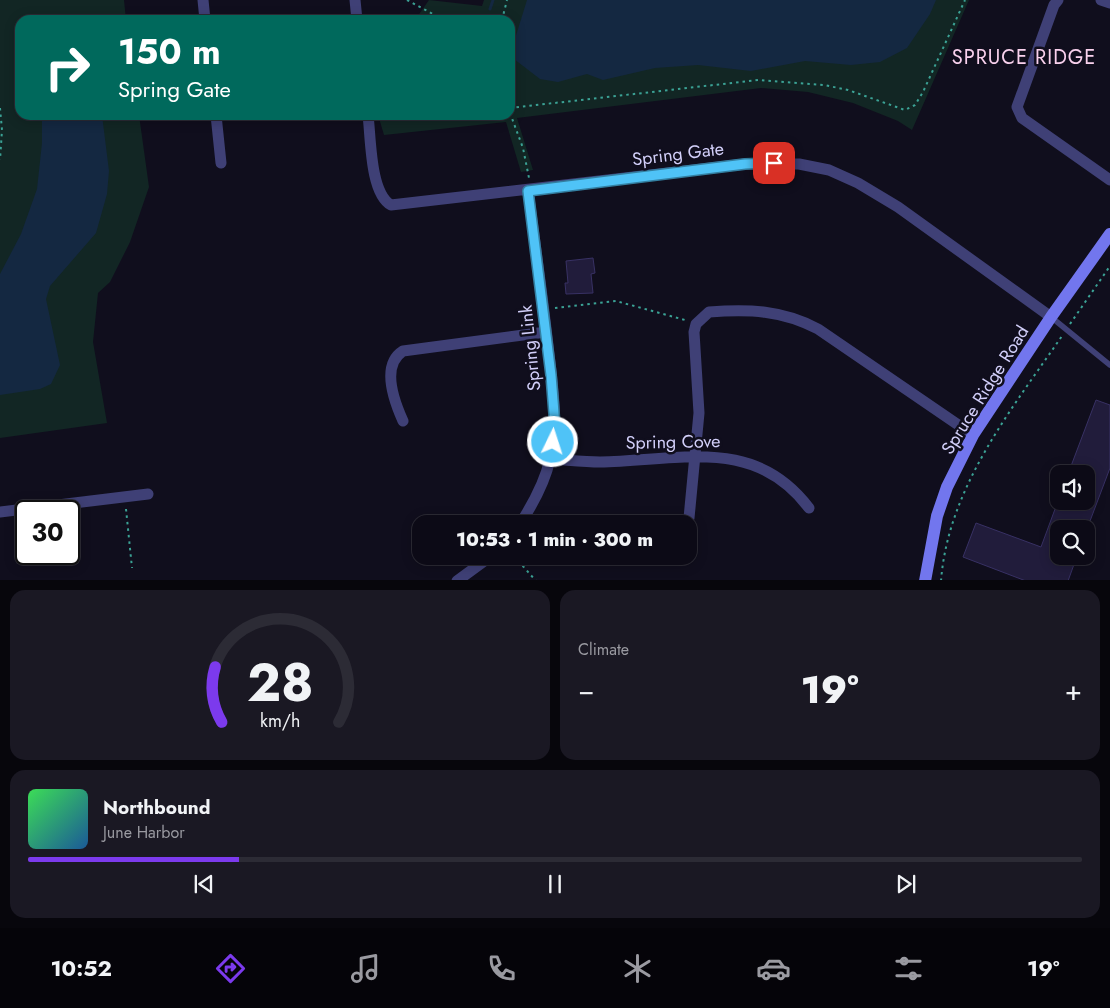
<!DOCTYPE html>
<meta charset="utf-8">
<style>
:root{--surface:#0c0a16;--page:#1a1823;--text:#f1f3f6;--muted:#9a9aa1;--line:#2c2b35;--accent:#7c3aed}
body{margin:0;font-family:Jost,sans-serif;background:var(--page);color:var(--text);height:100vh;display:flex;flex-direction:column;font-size:19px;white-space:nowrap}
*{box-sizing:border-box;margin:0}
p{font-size:16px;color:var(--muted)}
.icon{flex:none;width:28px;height:28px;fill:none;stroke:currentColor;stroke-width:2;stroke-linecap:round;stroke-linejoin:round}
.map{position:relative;height:580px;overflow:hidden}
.details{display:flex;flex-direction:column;gap:10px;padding:10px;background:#07060c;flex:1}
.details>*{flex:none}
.banner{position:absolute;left:15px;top:15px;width:500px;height:105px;border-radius:15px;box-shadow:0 2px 12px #0003,0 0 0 1px var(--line);background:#00695c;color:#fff;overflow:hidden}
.controls{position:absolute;left:1050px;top:465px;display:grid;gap:10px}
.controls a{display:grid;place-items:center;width:45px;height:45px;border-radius:10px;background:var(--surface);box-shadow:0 2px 12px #0003,0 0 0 1px var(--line);font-size:25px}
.speed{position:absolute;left:15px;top:500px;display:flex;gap:10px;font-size:25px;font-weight:700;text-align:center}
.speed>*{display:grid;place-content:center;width:65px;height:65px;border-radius:50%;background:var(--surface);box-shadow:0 2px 12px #0003,0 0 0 1px var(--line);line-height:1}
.speed .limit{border:2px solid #111;border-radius:8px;background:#fff;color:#111}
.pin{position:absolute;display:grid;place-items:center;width:42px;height:42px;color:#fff;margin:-21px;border-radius:10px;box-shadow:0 2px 8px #0006}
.me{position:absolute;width:55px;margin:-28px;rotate:4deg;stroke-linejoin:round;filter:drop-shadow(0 0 4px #0008)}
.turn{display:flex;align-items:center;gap:18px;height:105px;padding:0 20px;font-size:22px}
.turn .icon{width:65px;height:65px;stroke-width:2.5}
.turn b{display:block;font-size:35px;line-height:42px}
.big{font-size:38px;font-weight:800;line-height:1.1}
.details .widget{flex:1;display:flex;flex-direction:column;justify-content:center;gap:8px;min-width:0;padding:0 18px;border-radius:15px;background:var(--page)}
.details .dial{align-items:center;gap:0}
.dial svg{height:130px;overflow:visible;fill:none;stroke:var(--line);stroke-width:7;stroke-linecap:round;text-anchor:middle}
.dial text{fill:var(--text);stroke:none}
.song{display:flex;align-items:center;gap:15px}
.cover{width:60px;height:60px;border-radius:8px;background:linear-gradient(135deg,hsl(130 70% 55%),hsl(210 70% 35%))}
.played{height:5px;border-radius:2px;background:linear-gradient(90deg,var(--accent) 20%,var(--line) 20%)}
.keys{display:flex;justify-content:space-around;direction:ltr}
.heat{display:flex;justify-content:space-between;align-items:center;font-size:28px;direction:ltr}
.details .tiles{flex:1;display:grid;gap:10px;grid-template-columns:1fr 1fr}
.widget:last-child{grid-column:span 2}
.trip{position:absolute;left:412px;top:515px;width:285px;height:50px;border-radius:15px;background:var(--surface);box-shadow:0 2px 12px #0003,0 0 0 1px var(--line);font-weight:800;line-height:50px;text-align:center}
.tab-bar{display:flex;height:80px;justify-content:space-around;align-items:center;background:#050409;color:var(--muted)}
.tab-bar .icon{width:35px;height:35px}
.tab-bar .on{color:var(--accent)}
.tab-bar b{font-size:22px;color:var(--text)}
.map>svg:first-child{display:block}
.green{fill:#122624}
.water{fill:#142841}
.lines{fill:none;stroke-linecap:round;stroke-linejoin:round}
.stream{stroke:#142841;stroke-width:3}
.building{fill:#211c3b;stroke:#383164}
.path{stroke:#3ba295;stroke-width:2;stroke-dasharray:2.5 4;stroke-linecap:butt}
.lane{stroke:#3f4076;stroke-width:5.5}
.street{stroke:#3f4076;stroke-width:11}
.secondary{stroke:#7276ee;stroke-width:12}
.route-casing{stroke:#337fa1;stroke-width:12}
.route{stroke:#4fc3f7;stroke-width:9}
.labels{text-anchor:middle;stroke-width:5;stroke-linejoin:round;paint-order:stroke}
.street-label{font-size:18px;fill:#d2cff9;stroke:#100e1d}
.quarter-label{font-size:20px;letter-spacing:1px;fill:#f9d1ed;stroke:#100e1d}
</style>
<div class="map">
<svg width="1110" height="581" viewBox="0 0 1110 581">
<rect width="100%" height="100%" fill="#100e1d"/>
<path class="green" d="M0,0H124L126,20H20V115H139L149,187L130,242L110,282L98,293L93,342L107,423L0,438Z
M429,0L482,6L484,0H969L912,130L898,121L853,103L808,92L761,88L517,118L533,170L521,172L506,122L384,135L379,118L404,115H510V20H415Z"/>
<path class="water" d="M527,0H936L930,14L907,48L880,62L851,65L805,61L751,71L698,65L655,68L603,80L587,74L558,82L540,79L514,59V42Z
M42,115H102L109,171L107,194L96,233L50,286L46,299L60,365L51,384L40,389L0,395V274L21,234L37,189L42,143Z"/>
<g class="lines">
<path class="stream" d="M490,9L493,0"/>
</g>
<path class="building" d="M593,258L595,273L591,274L593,293L566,294L565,283H568L566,261Z
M1096,400L1110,405V468L1087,529H1059V556H1077L1068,581H1026L963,557L976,523L1041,547L1058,501H1086V474H1068Z"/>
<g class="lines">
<path class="path" d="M407,0L444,20
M502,20L507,0
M0,108L2,130L0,160
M510,108L758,80L824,85L848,90L905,110L915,105L923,92L965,0
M510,113L523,148L529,178
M555,308L616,301L685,320
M1070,324L1110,266
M126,509L132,568
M514,556L536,581
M941,581C948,488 1011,410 1062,336"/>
<path class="lane" d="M1051,317L1110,365"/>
<path class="street" d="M203,0L205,20
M355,0L357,20
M1058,0L1054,5L1017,107L1022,118L1110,180
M1101,0L1110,3
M216,115L221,163
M368,115C371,139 370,193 391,205L745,164H799L829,170L858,183L898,207L1051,317
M403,421C394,401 381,365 403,351L546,332
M550,459C567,460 584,462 600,462C679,461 754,435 809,508
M0,512L148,494
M689,518L699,413L694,332L696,324L709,312C749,309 782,310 818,329L973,435
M520,524C533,504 545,482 550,459C559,422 552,382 548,345C542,294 535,242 528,191
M457,581L491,556"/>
<path class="secondary" d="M925,581L937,516L947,487L973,435L1051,317L1110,234"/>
</g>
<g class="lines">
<g class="route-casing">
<path id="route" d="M553,442L555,426L551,375L528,191L745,164L774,163"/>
</g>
<use href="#route" class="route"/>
</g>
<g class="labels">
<g class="street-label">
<text transform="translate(678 154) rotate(-7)" y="6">Spring Gate</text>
<text transform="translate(530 348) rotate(-96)" y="6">Spring Link</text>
<text transform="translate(985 390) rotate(-58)" y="6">Spruce Ridge Road</text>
<text transform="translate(673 442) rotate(-1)" y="6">Spring Cove</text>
</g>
<g class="quarter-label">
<text x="1024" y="64">SPRUCE RIDGE</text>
</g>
</g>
</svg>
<div class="controls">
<a><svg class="icon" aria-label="sound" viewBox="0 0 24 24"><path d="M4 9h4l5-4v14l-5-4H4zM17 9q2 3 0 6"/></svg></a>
<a><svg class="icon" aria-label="search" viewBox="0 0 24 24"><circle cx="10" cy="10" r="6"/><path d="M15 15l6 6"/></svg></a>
</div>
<div class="speed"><div class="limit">30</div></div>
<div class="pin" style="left:774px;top:163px;background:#d93025"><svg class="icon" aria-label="arrive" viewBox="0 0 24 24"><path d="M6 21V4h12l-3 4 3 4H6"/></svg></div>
<svg class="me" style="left:553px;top:442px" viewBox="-20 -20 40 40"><circle r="17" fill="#4fc3f7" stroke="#fff" stroke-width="3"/><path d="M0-11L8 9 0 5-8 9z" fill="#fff"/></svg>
<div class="trip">10:53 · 1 min · 300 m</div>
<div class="banner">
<div class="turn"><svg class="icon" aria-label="right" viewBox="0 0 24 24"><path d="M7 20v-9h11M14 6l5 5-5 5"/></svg><div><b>150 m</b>Spring Gate</div></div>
</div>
</div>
<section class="details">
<div class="tiles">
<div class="widget dial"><svg viewBox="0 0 100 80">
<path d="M14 69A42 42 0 1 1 86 69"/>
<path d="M14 69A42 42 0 0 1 10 35" stroke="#7c3aed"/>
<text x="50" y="56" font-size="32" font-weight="700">28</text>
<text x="50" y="72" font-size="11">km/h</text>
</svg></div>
<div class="widget"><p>Climate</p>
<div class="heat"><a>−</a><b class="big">19°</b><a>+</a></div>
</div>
<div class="widget">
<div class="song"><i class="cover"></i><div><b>Northbound</b><p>June Harbor</p></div></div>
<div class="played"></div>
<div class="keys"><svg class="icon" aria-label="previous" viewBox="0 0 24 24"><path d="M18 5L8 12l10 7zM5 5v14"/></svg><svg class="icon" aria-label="pause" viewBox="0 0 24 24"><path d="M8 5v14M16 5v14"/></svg><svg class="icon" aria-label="next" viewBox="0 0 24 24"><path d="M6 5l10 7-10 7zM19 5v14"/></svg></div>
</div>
</div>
</section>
<nav class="tab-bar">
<b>10:52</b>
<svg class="icon on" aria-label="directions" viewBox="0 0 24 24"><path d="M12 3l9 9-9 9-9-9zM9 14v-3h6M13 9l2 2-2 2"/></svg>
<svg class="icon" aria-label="music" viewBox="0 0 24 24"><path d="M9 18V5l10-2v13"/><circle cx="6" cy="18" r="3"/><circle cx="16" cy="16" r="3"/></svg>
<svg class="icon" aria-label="phone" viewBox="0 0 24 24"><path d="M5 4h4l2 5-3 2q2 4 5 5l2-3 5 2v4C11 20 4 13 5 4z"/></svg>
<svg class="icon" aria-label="climate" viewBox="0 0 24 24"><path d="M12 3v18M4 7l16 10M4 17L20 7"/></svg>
<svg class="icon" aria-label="car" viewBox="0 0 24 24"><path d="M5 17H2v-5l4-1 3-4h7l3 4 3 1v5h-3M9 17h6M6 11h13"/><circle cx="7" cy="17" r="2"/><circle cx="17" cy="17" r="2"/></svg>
<svg class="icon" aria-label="filters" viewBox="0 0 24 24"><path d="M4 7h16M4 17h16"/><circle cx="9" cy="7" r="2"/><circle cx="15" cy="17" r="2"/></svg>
<b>19°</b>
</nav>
